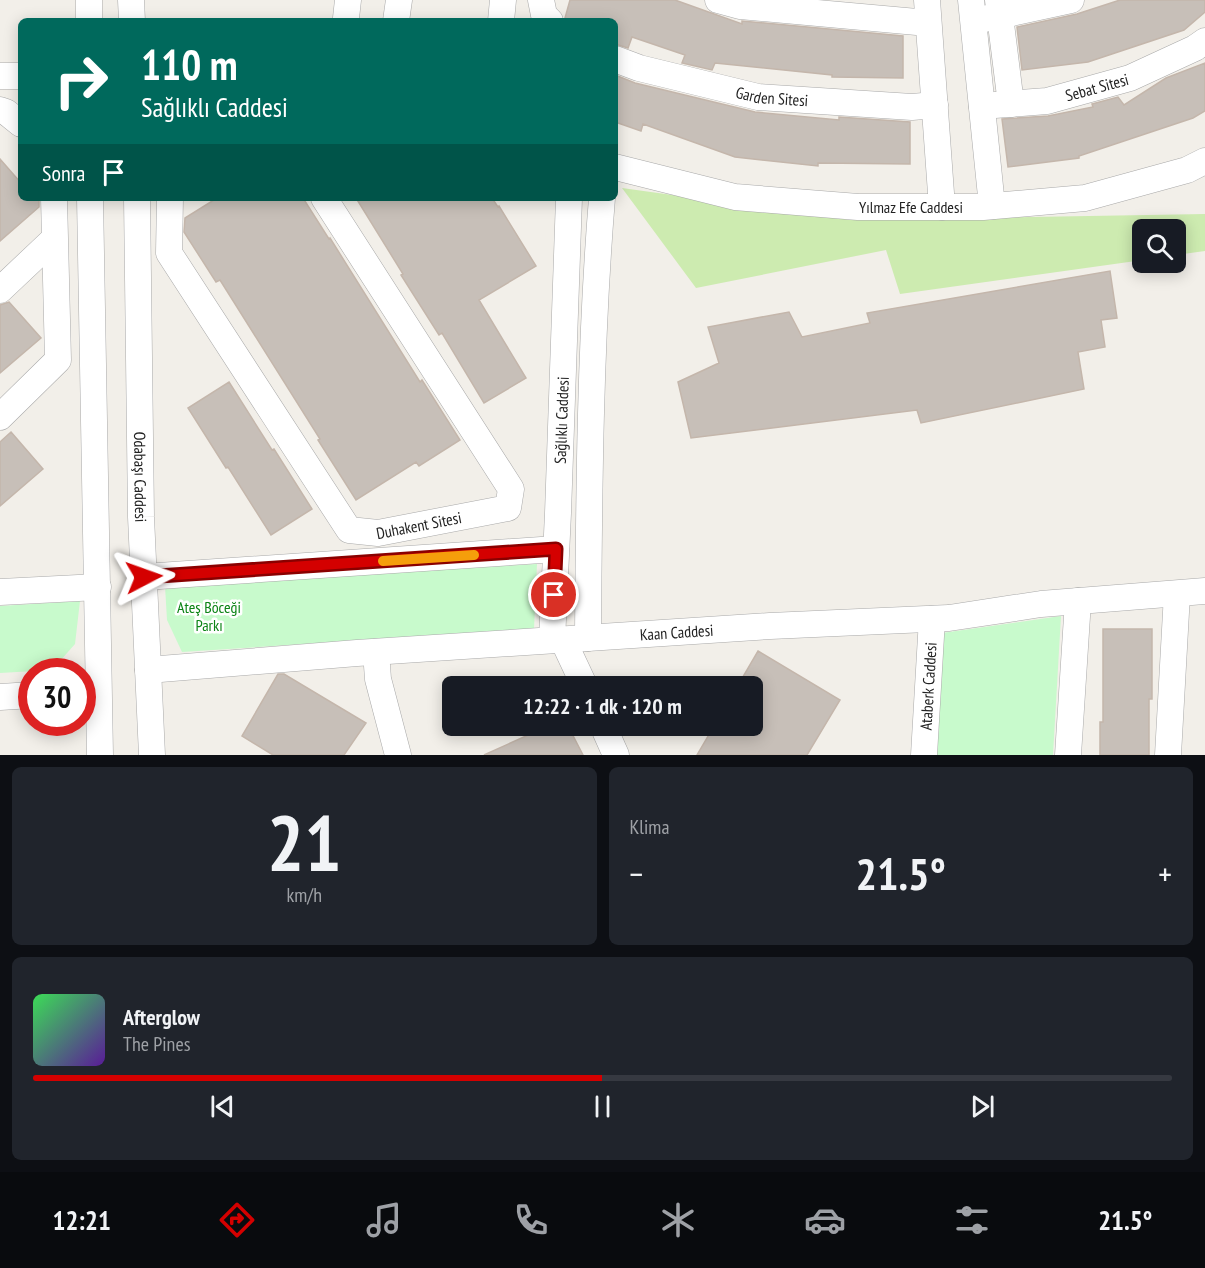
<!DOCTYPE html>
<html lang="tr">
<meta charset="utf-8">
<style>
:root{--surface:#171b24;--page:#20242c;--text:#f1f3f6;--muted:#9ea1a6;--line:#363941;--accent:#d40000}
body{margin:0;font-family:"PT Sans Narrow",sans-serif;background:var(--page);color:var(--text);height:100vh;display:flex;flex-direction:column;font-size:22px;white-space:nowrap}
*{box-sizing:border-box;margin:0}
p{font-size:20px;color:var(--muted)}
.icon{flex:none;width:33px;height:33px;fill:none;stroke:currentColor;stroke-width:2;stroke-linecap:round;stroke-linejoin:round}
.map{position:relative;height:755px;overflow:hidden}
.drawer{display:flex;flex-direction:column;gap:12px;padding:12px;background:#0d0f14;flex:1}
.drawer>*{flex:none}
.guide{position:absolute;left:18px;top:18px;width:600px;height:183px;border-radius:9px;box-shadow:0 3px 15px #0003;background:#00695c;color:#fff;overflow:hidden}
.controls{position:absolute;left:1132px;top:219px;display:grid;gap:12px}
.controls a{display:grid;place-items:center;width:54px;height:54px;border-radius:9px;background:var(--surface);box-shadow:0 3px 15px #0003;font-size:30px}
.speed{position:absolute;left:18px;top:658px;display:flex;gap:12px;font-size:30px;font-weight:700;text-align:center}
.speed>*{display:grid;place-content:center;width:78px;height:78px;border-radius:50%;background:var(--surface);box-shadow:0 3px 15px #0003;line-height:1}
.speed .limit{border:9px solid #d22;background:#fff;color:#111}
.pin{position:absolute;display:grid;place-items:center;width:51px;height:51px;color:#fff;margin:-26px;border:3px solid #fff;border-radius:50%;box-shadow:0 2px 6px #0007}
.me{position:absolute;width:66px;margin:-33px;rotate:86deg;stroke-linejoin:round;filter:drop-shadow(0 0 4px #0008)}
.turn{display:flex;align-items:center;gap:21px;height:126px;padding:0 24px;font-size:27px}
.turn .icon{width:78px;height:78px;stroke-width:2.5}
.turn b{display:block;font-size:42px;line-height:51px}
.then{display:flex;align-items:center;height:57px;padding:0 24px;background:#0003;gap:12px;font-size:22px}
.big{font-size:45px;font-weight:700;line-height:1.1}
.drawer .card{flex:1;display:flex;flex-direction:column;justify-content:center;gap:9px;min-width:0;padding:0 21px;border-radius:9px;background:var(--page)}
.drawer .dial{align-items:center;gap:0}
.dial b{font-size:78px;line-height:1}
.song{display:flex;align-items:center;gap:18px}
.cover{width:72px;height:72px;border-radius:9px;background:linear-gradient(135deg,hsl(130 70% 55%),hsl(270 70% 35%))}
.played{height:6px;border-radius:3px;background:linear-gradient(90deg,var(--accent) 50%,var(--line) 50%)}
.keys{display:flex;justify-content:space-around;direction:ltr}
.heat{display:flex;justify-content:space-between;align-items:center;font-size:33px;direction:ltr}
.drawer .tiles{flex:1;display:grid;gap:12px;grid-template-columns:1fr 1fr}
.card:last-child{grid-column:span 2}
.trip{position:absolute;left:442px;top:676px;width:321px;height:60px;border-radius:9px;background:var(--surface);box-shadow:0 3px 15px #0003;font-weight:700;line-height:60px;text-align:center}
.dock{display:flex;height:96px;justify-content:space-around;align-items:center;background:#090b0e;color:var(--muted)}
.dock .icon{width:42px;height:42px}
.dock .current{color:var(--accent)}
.dock b{font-size:27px;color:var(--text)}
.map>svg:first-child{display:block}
.grass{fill:#cdebb0}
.park{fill:#c8facc}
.building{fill:#c7bfb8;stroke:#c4b6ab;stroke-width:1.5}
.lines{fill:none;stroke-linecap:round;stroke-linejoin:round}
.minor-casing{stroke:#a9a9a9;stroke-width:27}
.minor{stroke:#fff;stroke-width:26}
.route-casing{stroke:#8a0000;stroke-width:15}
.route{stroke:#d40000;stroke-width:10}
.slow{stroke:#f59e0b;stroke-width:10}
.labels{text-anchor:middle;stroke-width:5;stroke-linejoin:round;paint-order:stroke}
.street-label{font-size:16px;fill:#222;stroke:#fff}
.park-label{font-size:16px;fill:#0c8416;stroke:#fff}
</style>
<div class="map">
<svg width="1205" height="755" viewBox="0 0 1205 755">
<rect width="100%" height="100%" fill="#f2efe9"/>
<path class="grass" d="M622,188L851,220L1205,214V251L1176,255V230H1143V260L900,294L886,250L696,288Z"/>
<path class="park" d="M537,564L534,629L182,652L167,620L165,586Z
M80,601L75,644L52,670L0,673V606Z
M1061,616L1053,755H933L942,633Z"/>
<path class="building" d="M570,0H675L742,24V21L903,36V78L832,77V75L715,63L712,70L682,63L685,55L632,37L628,48L615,44V21H574L565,18Z
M1120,0H1205V12L1184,30L1088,62L1022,70L1017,27L1077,14Z
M1205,63V111L1193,118L1079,156V158L1008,167L1002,119L1048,116L1093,107L1092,104L1118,97L1124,105L1166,78Z
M615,75L635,83L755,112L839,120V117L910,122V164L818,163V166L735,157L643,124L641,131L615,122Z
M0,159L21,183V198H39V207L0,241Z
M217,198H303L329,239L330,238L420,382L422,380L460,440L419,466L416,462L356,500L318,440L320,439L220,280L216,282L184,232L185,218Z
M356,198H492L498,207L499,206L536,266L479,300L526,378L484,403L442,333L439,335L401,275L403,274Z
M1110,271L1117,318L1101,320L1105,347L1078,352L1084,389L921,423L917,410L691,438L678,382L719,363L708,327L789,312L802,337L870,323L867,313Z
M9,302L41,338L0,373V305Z
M229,382L272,450L274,449L312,509L271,535L228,467L226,468L188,408Z
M11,432L43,469L0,506V442Z
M1103,629H1152V699H1149V755H1100V722H1103Z
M758,651L840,700L807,755H697L714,726H753V687H737Z
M278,674H284L366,723L344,755H273L242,736Z
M548,726H568L583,755H484Z"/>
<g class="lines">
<g class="minor-casing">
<g id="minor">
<path d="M131,0L132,21"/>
<path d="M541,0L544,15L550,21"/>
<path d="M718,0L740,6L928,23"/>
<path d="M927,0L942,207"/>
<path d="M971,0L992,206"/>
<path d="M998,0L1011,104"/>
<path d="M346,18L348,0"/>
<path d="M984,19L1071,0"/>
<path d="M89,21V0"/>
<path d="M396,21L399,0"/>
<path d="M501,21L503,0"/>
<path id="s1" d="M615,59L639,68L758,97L912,107L935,105"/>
<path d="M0,76H21"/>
<path id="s2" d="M982,106L1047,101L1130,78L1195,48L1205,41"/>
<path d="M0,110L6,112L21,124"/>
<path id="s3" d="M615,167L735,197L858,207H983L1085,198L1187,170L1205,161"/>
<path d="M90,198L100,755"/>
<path id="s4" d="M137,198L141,517L152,755"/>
<path id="s5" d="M170,198L169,253L349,530L378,533L508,508L511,489L324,198"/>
<path d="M0,290L53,240"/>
<path d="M0,417L58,360L54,198"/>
<path d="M144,577L556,549"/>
<path d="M0,592L98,587"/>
<path d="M588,638C589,492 590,344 602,198"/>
<path id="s6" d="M552,640L558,513L569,198"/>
<path d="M563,640L585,687"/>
<path d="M376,652L378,679L398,755"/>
<path id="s7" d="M148,670L357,653L770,626L949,618L1041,604L1205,591"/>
<path d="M0,697L32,695"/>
<path d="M603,726L616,755"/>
<path id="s8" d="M924,755L932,619"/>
<path d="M1068,755L1078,601"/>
<path d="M1168,755L1177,594"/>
</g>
</g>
<use href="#minor" class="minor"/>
</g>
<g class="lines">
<g class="route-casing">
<path id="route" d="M144,577L556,549L554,595"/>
</g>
<use href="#route" class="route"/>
<path class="slow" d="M383,561L474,555"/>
</g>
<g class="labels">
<g class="street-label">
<text dy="6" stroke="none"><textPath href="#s2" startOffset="117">Sebat Sitesi</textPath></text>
<text dy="6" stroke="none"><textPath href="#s1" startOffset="162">Garden Sitesi</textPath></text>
<text dy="6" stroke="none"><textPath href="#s3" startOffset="300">Yılmaz Efe Caddesi</textPath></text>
<text dy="6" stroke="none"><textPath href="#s6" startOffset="220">Sağlıklı Caddesi</textPath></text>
<text dy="6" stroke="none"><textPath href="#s4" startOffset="279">Odabaşı Caddesi</textPath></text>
<text dy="6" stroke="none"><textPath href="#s5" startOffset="456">Duhakent Sitesi</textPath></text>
<text dy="6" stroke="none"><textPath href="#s7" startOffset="530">Kaan Caddesi</textPath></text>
<text dy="6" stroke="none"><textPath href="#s8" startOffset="69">Ataberk Caddesi</textPath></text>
</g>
<g class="park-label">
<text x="209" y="613">Ateş Böceği<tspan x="209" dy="18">Parkı</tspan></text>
</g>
</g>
</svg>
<div class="controls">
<a><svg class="icon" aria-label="search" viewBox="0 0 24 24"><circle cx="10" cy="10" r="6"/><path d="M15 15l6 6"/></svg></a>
</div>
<div class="speed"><div class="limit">30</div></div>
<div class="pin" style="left:554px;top:595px;background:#d93025"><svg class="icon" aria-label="arrive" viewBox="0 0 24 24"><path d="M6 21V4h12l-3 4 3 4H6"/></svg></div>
<svg class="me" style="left:144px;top:577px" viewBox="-20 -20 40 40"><path d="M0-17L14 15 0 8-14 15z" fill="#d40000" stroke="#fff" stroke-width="4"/></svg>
<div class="trip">12:22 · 1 dk · 120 m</div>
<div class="guide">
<div class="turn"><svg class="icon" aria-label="right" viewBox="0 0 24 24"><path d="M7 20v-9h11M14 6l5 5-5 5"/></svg><div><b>110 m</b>Sağlıklı Caddesi</div></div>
<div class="then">Sonra<svg class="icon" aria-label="arrive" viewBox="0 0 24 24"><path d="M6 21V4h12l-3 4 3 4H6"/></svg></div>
</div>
</div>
<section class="drawer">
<div class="tiles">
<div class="card dial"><b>21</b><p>km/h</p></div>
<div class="card"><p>Klima</p>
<div class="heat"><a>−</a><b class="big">21.5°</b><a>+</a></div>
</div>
<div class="card">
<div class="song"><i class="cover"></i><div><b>Afterglow</b><p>The Pines</p></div></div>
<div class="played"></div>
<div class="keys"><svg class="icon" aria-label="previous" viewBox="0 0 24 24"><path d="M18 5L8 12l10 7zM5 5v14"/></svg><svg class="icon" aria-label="pause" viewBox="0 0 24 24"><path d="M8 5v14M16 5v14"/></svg><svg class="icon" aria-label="next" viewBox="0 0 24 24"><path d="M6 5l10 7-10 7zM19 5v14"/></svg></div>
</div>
</div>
</section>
<nav class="dock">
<b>12:21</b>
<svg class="icon current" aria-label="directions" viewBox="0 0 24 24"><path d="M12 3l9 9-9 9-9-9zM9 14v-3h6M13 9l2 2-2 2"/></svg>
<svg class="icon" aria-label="music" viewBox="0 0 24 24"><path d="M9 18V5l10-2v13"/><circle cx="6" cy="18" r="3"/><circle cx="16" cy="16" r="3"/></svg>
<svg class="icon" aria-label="phone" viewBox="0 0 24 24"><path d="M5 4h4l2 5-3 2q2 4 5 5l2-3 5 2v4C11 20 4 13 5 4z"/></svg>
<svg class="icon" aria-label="climate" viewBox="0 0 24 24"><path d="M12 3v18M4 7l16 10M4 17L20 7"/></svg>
<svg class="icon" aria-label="car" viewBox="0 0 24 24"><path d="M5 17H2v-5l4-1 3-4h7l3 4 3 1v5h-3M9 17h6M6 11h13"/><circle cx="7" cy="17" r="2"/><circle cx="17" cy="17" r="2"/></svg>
<svg class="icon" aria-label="filters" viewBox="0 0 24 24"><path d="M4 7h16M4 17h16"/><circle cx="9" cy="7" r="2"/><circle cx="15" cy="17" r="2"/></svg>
<b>21.5°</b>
</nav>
